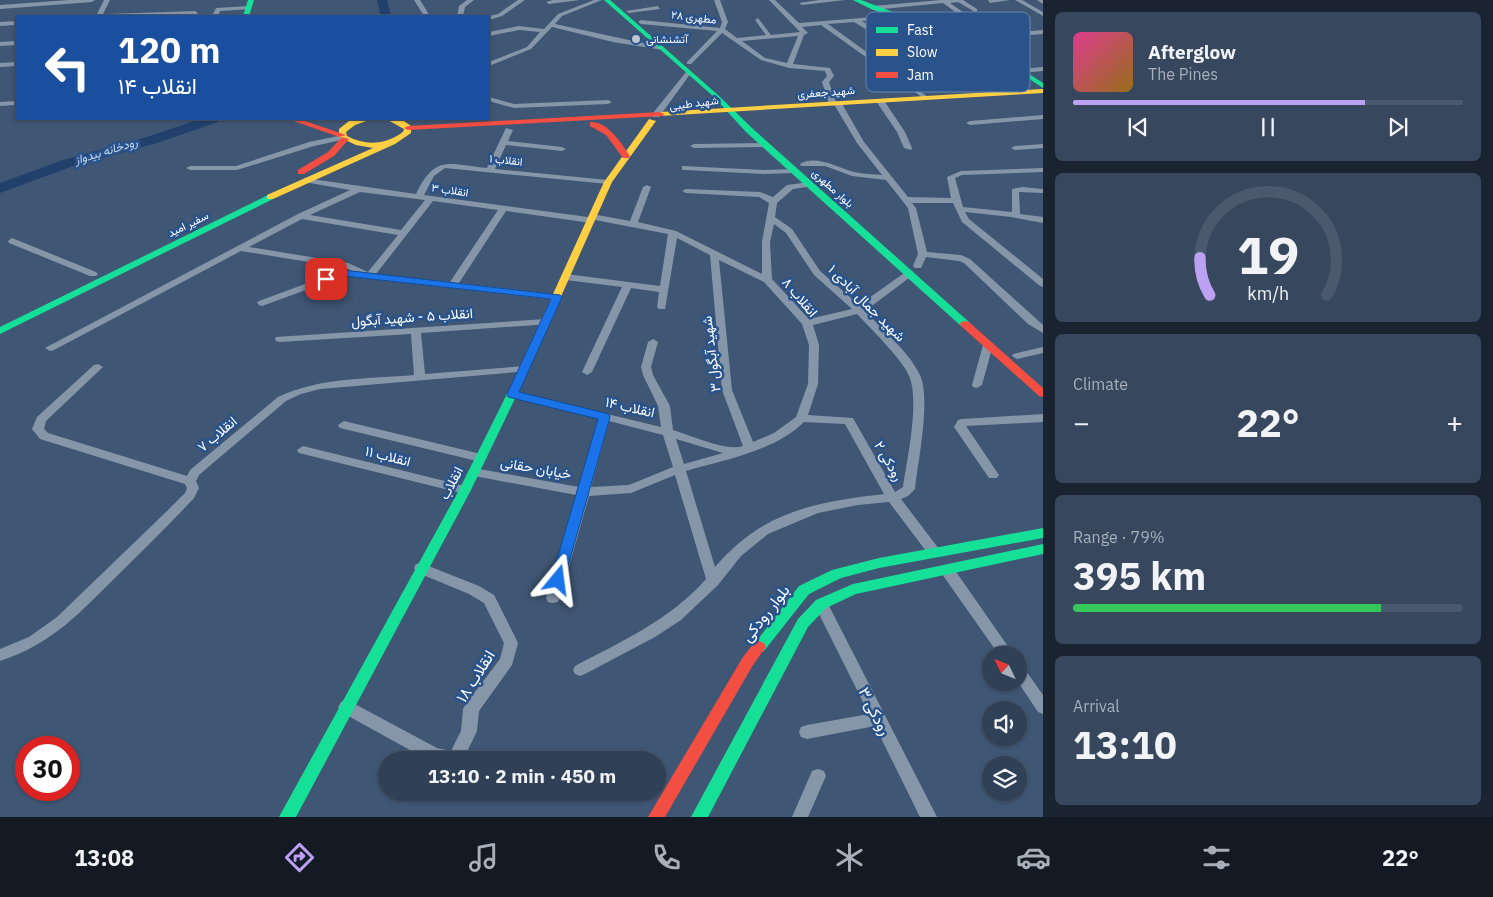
<!DOCTYPE html>
<meta charset="utf-8">
<style>
:root{--surface:#2f4057;--page:#37475d;--text:#f1f3f6;--muted:#a7afba;--line:#4a596d;--accent:#bca0f2}
body{margin:0;font-family:"IBM Plex Sans",Vazirmatn,sans-serif;background:var(--page);color:var(--text);height:100vh;display:flex;flex-direction:column;font-size:19px;white-space:nowrap}
*{box-sizing:border-box;margin:0}
p{font-size:16px;color:var(--muted)}
.icon{flex:none;width:28px;height:28px;fill:none;stroke:currentColor;stroke-width:2;stroke-linecap:round;stroke-linejoin:round}
.map{position:relative;flex:1;overflow:hidden}
.sheet{display:flex;flex-direction:column;gap:12px;padding:12px;background:#1a2330;width:450px}
.sheet>*{flex:none}
.banner{position:absolute;left:15px;top:15px;width:475px;height:105px;border-radius:0px;box-shadow:0 1px 4px #0004,0 0 0 1px var(--line);background:#1a4fa0;color:#fff;overflow:hidden}
.needle{width:32px;rotate:313deg}
.controls{position:absolute;left:982px;top:646px;display:grid;gap:10px}
.controls a{display:grid;place-items:center;width:45px;height:45px;border-radius:50%;background:var(--surface);box-shadow:0 1px 4px #0004,0 0 0 1px var(--line);font-size:25px}
.speed{position:absolute;left:15px;top:736px;display:flex;gap:10px;font-size:25px;font-weight:700;text-align:center}
.speed>*{display:grid;place-content:center;width:65px;height:65px;border-radius:50%;background:var(--surface);box-shadow:0 1px 4px #0004,0 0 0 1px var(--line);line-height:1}
.speed .limit{border:8px solid #d22;background:#fff;color:#111}
.pin{position:absolute;display:grid;place-items:center;width:42px;height:42px;color:#fff;margin:-21px;border-radius:10px;box-shadow:0 2px 8px #0006}
.me{position:absolute;width:55px;margin:-28px;rotate:16deg;stroke-linejoin:round;filter:drop-shadow(0 0 4px #0008)}
.turn{display:flex;align-items:center;gap:18px;height:105px;padding:0 20px;font-size:22px}
.turn .icon{width:65px;height:65px;stroke-width:2.5}
.turn b{display:block;font-size:35px;line-height:42px}
.big{font-size:38px;font-weight:800;line-height:1.1}
.sheet .card{flex:1;display:flex;flex-direction:column;justify-content:center;gap:8px;min-width:0;padding:0 18px;border-radius:8px;background:var(--page)}
.sheet .dial{align-items:center;gap:0}
.dial svg{height:130px;overflow:visible;fill:none;stroke:var(--line);stroke-width:7;stroke-linecap:round;text-anchor:middle}
.dial text{fill:var(--text);stroke:none}
.song{display:flex;align-items:center;gap:15px}
.cover{width:60px;height:60px;border-radius:8px;background:linear-gradient(135deg,hsl(330 70% 55%),hsl(40 70% 35%))}
.played{height:5px;border-radius:2px;background:linear-gradient(90deg,var(--accent) 75%,var(--line) 75%)}
.keys{display:flex;justify-content:space-around;direction:ltr}
.heat{display:flex;justify-content:space-between;align-items:center;font-size:28px;direction:ltr}
.charge{height:8px;border-radius:4px;background:linear-gradient(90deg,#34c759 79%,var(--line) 0)}
.trip{position:absolute;left:378px;top:751px;width:288px;height:50px;border-radius:25px;background:var(--surface);box-shadow:0 1px 4px #0004,0 0 0 1px var(--line);font-weight:800;line-height:50px;text-align:center}
.tabs{display:flex;height:80px;justify-content:space-around;align-items:center;background:#131a23;color:var(--muted)}
.tabs .icon{width:35px;height:35px}
.tabs .active{color:var(--accent)}
.tabs b{font-size:22px;color:var(--text)}
main{display:flex;flex:1;min-height:0}
.map>svg:first-child{display:block}
.lines{fill:none;stroke-linecap:round;stroke-linejoin:round}
.river{fill:#21406c;fill-rule:evenodd}
.street{fill:#8696a9;fill-rule:evenodd}
.fast{fill:#16e098;fill-rule:evenodd}
.slow{fill:#ffcf43;fill-rule:evenodd}
.jam{fill:#f24e42;fill-rule:evenodd}
.route{fill:#1a73e8;stroke:#114b97}
.poi-dot{fill:#bcc4ce;stroke:#29538a;stroke-width:2}
.labels{text-anchor:middle;stroke-width:5;stroke-linejoin:round;paint-order:stroke}
.far-street-label{font-size:11px;fill:#fff;stroke:#29538a}
.far-poi-label{font-size:11px;fill:#fff;stroke:#29538a;text-anchor:start}
.far-water-label{font-size:12px;font-style:italic;fill:#c3d8f0;stroke:#29538a}
.street-label{font-size:14px;fill:#fff;stroke:#29538a}
.near-street-label{font-size:16px;fill:#fff;stroke:#29538a}
.key{fill:#29538a;stroke:#6987ad;stroke-width:1}
.key-label{font-size:14px;fill:#fff}
</style>
<main>
<div class="map">
<svg width="1043" height="817" viewBox="0 0 1043 817">
<rect width="100%" height="100%" fill="#3f5674"/>
<g class="lines">
<path class="river" d="M377,0H387L391,16H381Z
M200,119H220L218,122L157,143L73,166L0,193V183L63,160L147,137Z"/>
<path class="street" d="M69,0H95L92,2L0,9V5Z
M104,0H110L102,16H96Z
M414,0H420L430,16H424Z
M467,0H474L465,7L463,16H457L459,6Z
M518,0H525L502,16L489,20V16L498,14Z
M553,0H580L549,4L546,2Z
M594,0H602L562,16L555,24L661,47L664,49L663,50L613,42L552,27L531,49L489,66V62L527,47L540,32L519,30L489,36V32L519,26L544,29L558,14Z
M714,0H720L728,22L725,29L737,38L766,35L755,20L758,18L771,35L800,32L769,0H775L799,23L898,15L899,16L896,18L862,21L882,35L883,36L880,38L854,22L828,24L868,53L917,50L939,45L989,48L990,49L987,51L939,49L922,53L958,80V82L956,83L916,54L873,57L928,97L930,98L926,100L821,25L802,27L808,33L804,35L793,64L830,68L834,76L829,82L836,102H841L864,142L908,197L951,198L947,177L961,171L1043,168V172L962,175L955,178L963,207L1012,212V189L1022,187L1043,189V193L1019,192L1020,214L1043,217V223L1011,217L965,212L969,219L1043,279V287L1040,286L962,222L953,203H912L916,208L927,252L961,255L970,259L1043,325V333L1028,324L964,263L959,261L926,257L921,268H915L913,266L918,254L908,208L886,180L852,176L825,166H801L800,164C815,154 839,168 854,172C863,174 873,174 882,175L857,143L835,106L829,104L822,82L827,76L825,71L789,68L761,60L722,33L691,64H687V62L717,31L641,24L638,22L641,20L720,28L722,22ZM798,36L787,63L765,58L742,41Z
M819,0H845L802,5L799,3Z
M941,0H963L977,9V11L975,12L958,2L950,3L994,34L1043,30V34L960,40L958,39V37L986,34L965,19L917,25L914,23L961,16L943,3L873,10L870,8L873,6Z
M988,0H1010L990,3Z
M1015,0H1022L1043,12V16Z
M1037,0H1043V4Z
M249,6L251,9L220,11L218,16H212L216,8Z
M658,6L660,9L629,13L626,11Z
M195,11L198,13L197,14L103,16L106,14Z
M16,21V25L0,26V22Z
M16,41V45L0,46V42Z
M16,62V66L0,67V63Z
M1043,67V71L1021,73L1018,71L1021,69Z
M688,71L691,73L659,117H653V113L686,72Z
M489,97L514,104L608,100L612,102L608,104L514,108L489,101Z
M877,99H883L905,132L912,148L911,150L904,148L897,132L876,101Z
M16,101V105L0,106V102Z
M1043,115V119L970,125L966,123L970,121Z
M506,128L513,130L508,141L562,147L566,149L562,151L506,145L495,169L608,180L612,182L608,184L445,168L434,176L424,195L588,217L592,214L630,221L643,187L647,185L651,187L638,222L676,231L762,274V242L769,203L759,197L686,193L682,191L686,189L760,192L773,197L787,185L810,182H813V186L793,189L777,203L775,217L792,229L820,271L859,305L907,271H913V275L865,311C882,329 909,352 920,375C931,399 918,461 915,489L908,496L901,499L939,549L941,552L939,555L934,557L929,555L889,502L858,505L818,513L768,534L741,556L718,585L681,620L655,637L585,674L580,676L575,674L573,670L575,666C622,641 670,620 706,579L675,475L631,493L589,496L560,598L558,602L553,603L548,602L546,598L576,495L474,476L470,475L468,472L470,469L474,468L579,487L599,419L508,396L506,394L512,391L661,427L658,406L643,375L641,367L648,342L653,339L658,342L651,367L653,375L670,406L673,430C690,435 727,452 743,446L722,390L710,255L677,238L665,309H659L657,307L659,292L631,288L592,372L587,375L582,372L622,287L566,280L561,277L566,274L660,286L668,234L595,220L591,223L506,211L459,283L560,295L562,297L557,300L344,276L262,306L259,305L257,303L259,301L340,271H351L346,268L241,251L54,350L50,351L45,348L298,214L350,190L304,182V178L416,194C435,154 449,164 487,168ZM360,192L425,200L401,230L310,215ZM433,201L498,210L450,282L376,274ZM302,219L398,235L368,272L348,263L249,247ZM774,224L786,233L814,275L852,309L809,319L772,279L770,242ZM719,260L764,282L802,324L809,345L808,384L796,417L774,433L753,442L732,390ZM857,314C870,328 903,360 909,376C920,401 907,459 903,487L895,492L853,418L808,415L818,384L819,345L813,325ZM609,421L663,435L673,467L629,485L591,487ZM804,422L845,424L884,494C815,502 763,511 715,567L686,471C724,460 775,451 804,422ZM676,439L723,453L684,464Z
M343,135L347,137L346,139L314,146L237,170H190L186,168L190,166H236L309,142Z
M766,143H769V147L694,148L690,146L694,144Z
M1043,144V148L1015,150L1011,148L1015,146Z
M682,166L764,170L795,169L799,171L795,173L764,174L685,170H682Z
M12,238L96,272L98,274L96,276H90L9,243L8,241Z
M546,319L550,320L551,322L550,324L421,333L425,374L525,366L529,367L530,369L529,371L320,389L301,394L286,401L199,475L196,481L199,488L194,498C170,524 144,549 119,574C79,613 54,643 0,661V649L29,637L57,617L167,511L185,493L187,488L185,484L40,439L32,429L37,417L94,365L98,364L103,367L46,421L44,429L48,433L187,476L190,470L278,397C320,377 369,379 414,375L411,334L280,342L276,341L275,339L276,337Z
M988,342L993,345L982,385L977,388L973,387L972,385L983,345Z
M1043,347V353L1017,359L1012,356L1013,354Z
M1043,414V422L966,426L999,475L997,478H989L954,427L958,420L962,419Z
M344,421L481,454L487,458L481,462L340,428L338,425Z
M303,446L465,486L469,487L471,490L469,493L465,494L299,453L297,450Z
M421,563L479,586L494,595L518,643L512,665L479,711L477,731L463,760H428L341,712L338,707L341,702L346,700L351,702L437,748L451,751L461,731L463,709L466,704L500,659L504,643L484,603L469,594L416,572L414,568L416,564Z
M947,565L952,566L1014,655H999L942,574L940,570L942,566Z
M821,599L826,600L937,817H920L875,726L807,739L801,737L799,732L801,727L807,725L869,714L814,604L816,600Z
M1019,666L1024,668L1043,695V714L1038,712L1018,682Z
M818,769L824,771L826,776L808,817H792L812,771Z"/>
<path class="fast" d="M248,0H254L249,16H243Z
M604,0H610L718,95L752,128L969,322L970,324L969,326H961L746,132L714,97Z
M853,0H861L989,48L1043,83V88L985,50L871,9Z
M270,194L274,197L273,199L0,334V327Z
M517,381L522,384L471,490L296,817H279L459,490L512,384Z
M1043,528V538L879,568L841,578L809,594L764,651L759,653L754,651L752,647L799,586L832,570L879,558Z
M1043,544V554L856,594L826,608L808,627L708,817H691L798,619L816,600L853,584Z"/>
<path class="slow" d="M1043,89V93L660,116L656,114L660,112Z
M360,119H372L355,125L346,132L347,136C366,146 385,145 403,132L404,129L386,119H401L411,126V133L395,144L273,199H267V195L373,148L356,145L339,137V129L349,121Z
M649,119L656,121L612,182L522,384L521,386H513L512,384L604,182Z"/>
<path class="jam" d="M660,112L664,114L663,116L408,130L404,128L408,126Z
M288,119H299L346,135L339,137Z
M590,122C608,121 621,143 630,156L629,158H623L606,135L590,126Z
M342,137L349,139L334,156L304,174H298V170L328,152Z
M965,321L969,322L1043,388V397L1039,396L961,326L960,324L961,322Z
M759,641L764,643L766,647L753,665L665,817H648L743,657L754,643Z"/>
</g>
<path class="route" d="M343,270L560,295L562,297L519,392L609,414L610,417L563,584L558,585L553,584L551,580L598,419L508,397L507,394L551,299L344,276L326,282L322,279Z"/>
<circle class="poi-dot" cx="636" cy="39" r="5"/>
<g class="labels">
<g class="far-street-label">
<text transform="translate(694 17) rotate(7)" y="4">مطهری ۲۸</text>
<text transform="translate(826 92) rotate(-4)" y="4">شهید جعفری</text>
<text transform="translate(694 103) rotate(-7)" y="4">شهید طیبی</text>
<text transform="translate(506 160) rotate(6)" y="4">انقلاب ۱</text>
<text transform="translate(833 188) rotate(42)" y="4">بلوار مطهری</text>
<text transform="translate(450 190) rotate(8)" y="4">انقلاب ۳</text>
<text transform="translate(188 224) rotate(-26)" y="4">سفیر امید</text>
</g>
<g class="far-poi-label">
<text x="646" y="43">آتشنشانی</text>
</g>
<g class="far-water-label">
<text transform="translate(106 151) rotate(-17)" y="4">رودخانه بیدواز</text>
</g>
<g class="street-label">
<text transform="translate(800 297) rotate(50)" y="5">انقلاب ۸</text>
<text transform="translate(867 303) rotate(45)" y="5">شهید جمال آبادی ۱</text>
<text transform="translate(412 317) rotate(-4)" y="5">انقلاب ۵ - شهید آبگول</text>
<text transform="translate(711 354) rotate(-97)" y="5">شهید آبگول ۳</text>
<text transform="translate(630 407) rotate(13)" y="5">انقلاب ۱۴</text>
<text transform="translate(217 434) rotate(-40)" y="5">انقلاب ۷</text>
<text transform="translate(388 456) rotate(14)" y="5">انقلاب ۱۱</text>
<text transform="translate(889 461) rotate(60)" y="5">رودکی ۲</text>
<text transform="translate(536 468) rotate(10)" y="5">خیابان حقانی</text>
<text transform="translate(451 483) rotate(-62)" y="5">انقلاب</text>
</g>
<g class="near-street-label">
<text transform="translate(765 613) rotate(-52)" y="6">بلوار رودکی</text>
<text transform="translate(475 676) rotate(-58)" y="6">انقلاب ۱۸</text>
<text transform="translate(875 711) rotate(63)" y="6">رودکی ۳</text>
</g>
</g>
<rect x="866" y="12" width="164" height="80" rx="8" class="key"/>
<rect x="876" y="27" width="22" height="6" fill="#16e098"/>
<rect x="876" y="49" width="22" height="7" fill="#ffcf43"/>
<rect x="876" y="72" width="22" height="6" fill="#f24e42"/>
<g class="key-label">
<text x="907" y="35">Fast</text>
<text x="907" y="57">Slow</text>
<text x="907" y="80">Jam</text>
</g>
</svg>
<div class="controls">
<a><svg class="needle" viewBox="-14 -14 28 28"><path d="M0-13l5 13h-10z" fill="#e53935"/><path d="M0 13l5-13h-10z" fill="#a7afba"/></svg></a>
<a><svg class="icon" aria-label="sound" viewBox="0 0 24 24"><path d="M4 9h4l5-4v14l-5-4H4zM17 9q2 3 0 6"/></svg></a>
<a><svg class="icon" aria-label="layers" viewBox="0 0 24 24"><path d="M12 4l9 5-9 5-9-5zM3 14l9 5 9-5"/></svg></a>
</div>
<div class="speed"><div class="limit">30</div></div>
<div class="pin" style="left:326px;top:279px;background:#d93025"><svg class="icon" aria-label="arrive" viewBox="0 0 24 24"><path d="M6 21V4h12l-3 4 3 4H6"/></svg></div>
<svg class="me" style="left:558px;top:580px" viewBox="-20 -20 40 40"><path d="M0-17L14 15 0 8-14 15z" fill="#1a73e8" stroke="#fff" stroke-width="4"/></svg>
<div class="trip">13:10 · 2 min · 450 m</div>
<div class="banner">
<div class="turn"><svg class="icon" aria-label="left" viewBox="0 0 24 24"><path d="M17 20v-9H6M10 6l-5 5 5 5"/></svg><div><b>120 m</b>انقلاب ۱۴</div></div>
</div>
</div>
<section class="sheet">
<div class="card">
<div class="song"><i class="cover"></i><div><b>Afterglow</b><p>The Pines</p></div></div>
<div class="played"></div>
<div class="keys"><svg class="icon" aria-label="previous" viewBox="0 0 24 24"><path d="M18 5L8 12l10 7zM5 5v14"/></svg><svg class="icon" aria-label="pause" viewBox="0 0 24 24"><path d="M8 5v14M16 5v14"/></svg><svg class="icon" aria-label="next" viewBox="0 0 24 24"><path d="M6 5l10 7-10 7zM19 5v14"/></svg></div>
</div>
<div class="card dial"><svg viewBox="0 0 100 80">
<path d="M14 69A42 42 0 1 1 86 69"/>
<path d="M14 69A42 42 0 0 1 8 46" stroke="#bca0f2"/>
<text x="50" y="56" font-size="32" font-weight="700">19</text>
<text x="50" y="72" font-size="11">km/h</text>
</svg></div>
<div class="card"><p>Climate</p>
<div class="heat"><a>−</a><b class="big">22°</b><a>+</a></div>
</div>
<div class="card"><p>Range · 79%</p><b class="big">395 km</b><div class="charge"></div></div>
<div class="card"><p>Arrival</p><b class="big">13:10</b></div>
</section>
</main>
<nav class="tabs">
<b>13:08</b>
<svg class="icon active" aria-label="directions" viewBox="0 0 24 24"><path d="M12 3l9 9-9 9-9-9zM9 14v-3h6M13 9l2 2-2 2"/></svg>
<svg class="icon" aria-label="music" viewBox="0 0 24 24"><path d="M9 18V5l10-2v13"/><circle cx="6" cy="18" r="3"/><circle cx="16" cy="16" r="3"/></svg>
<svg class="icon" aria-label="phone" viewBox="0 0 24 24"><path d="M5 4h4l2 5-3 2q2 4 5 5l2-3 5 2v4C11 20 4 13 5 4z"/></svg>
<svg class="icon" aria-label="climate" viewBox="0 0 24 24"><path d="M12 3v18M4 7l16 10M4 17L20 7"/></svg>
<svg class="icon" aria-label="car" viewBox="0 0 24 24"><path d="M5 17H2v-5l4-1 3-4h7l3 4 3 1v5h-3M9 17h6M6 11h13"/><circle cx="7" cy="17" r="2"/><circle cx="17" cy="17" r="2"/></svg>
<svg class="icon" aria-label="filters" viewBox="0 0 24 24"><path d="M4 7h16M4 17h16"/><circle cx="9" cy="7" r="2"/><circle cx="15" cy="17" r="2"/></svg>
<b>22°</b>
</nav>
